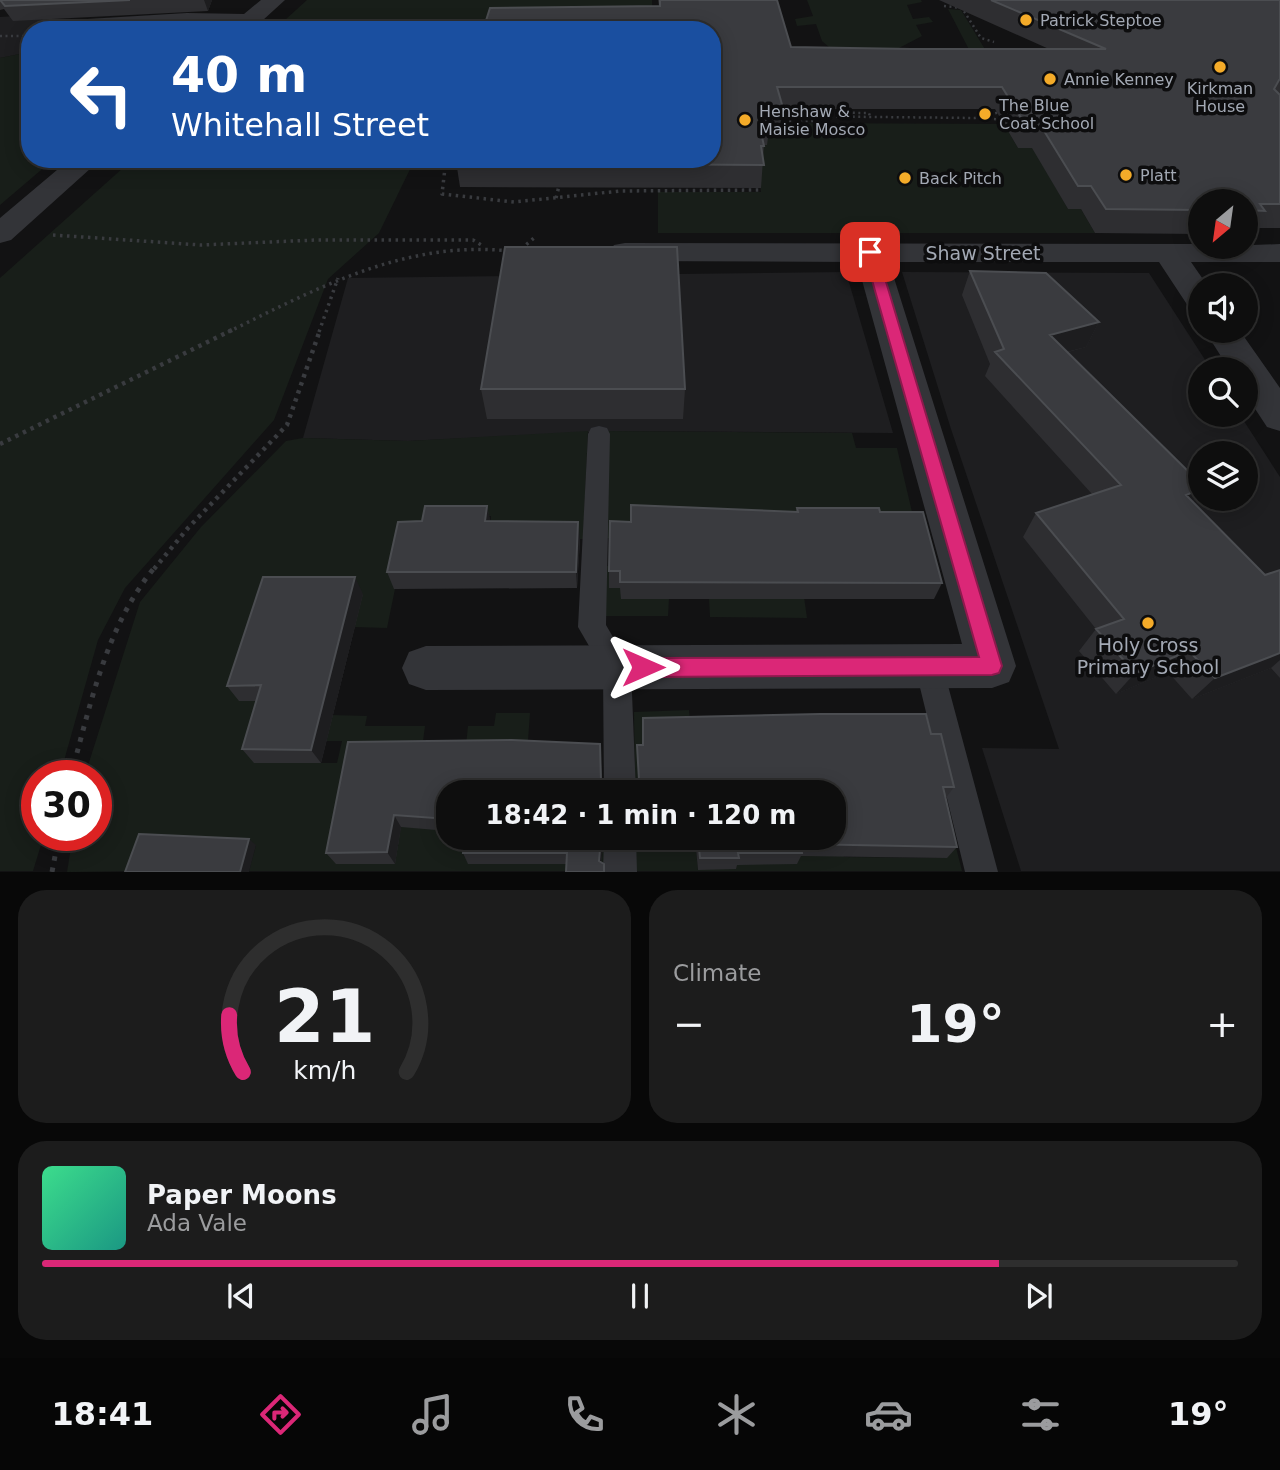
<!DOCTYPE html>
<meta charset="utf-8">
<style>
:root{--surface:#0e0e0e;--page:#1c1c1c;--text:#f1f3f6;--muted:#9b9c9e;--line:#2e2e2e;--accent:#db2777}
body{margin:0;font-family:"DejaVu Sans",sans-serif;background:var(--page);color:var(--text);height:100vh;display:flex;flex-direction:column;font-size:26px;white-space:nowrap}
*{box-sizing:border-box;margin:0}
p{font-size:23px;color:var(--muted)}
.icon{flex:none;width:38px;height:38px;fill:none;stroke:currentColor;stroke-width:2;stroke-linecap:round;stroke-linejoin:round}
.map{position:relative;height:872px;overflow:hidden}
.panel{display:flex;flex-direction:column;gap:18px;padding:18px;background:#080808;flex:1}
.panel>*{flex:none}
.hud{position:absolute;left:21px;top:21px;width:700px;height:147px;border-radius:28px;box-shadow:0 4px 18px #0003,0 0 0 2px var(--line);background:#1a4fa0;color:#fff;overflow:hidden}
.needle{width:46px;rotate:209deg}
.controls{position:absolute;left:1188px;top:189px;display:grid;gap:14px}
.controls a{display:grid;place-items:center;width:70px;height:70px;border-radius:50%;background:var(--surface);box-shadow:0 4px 18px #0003,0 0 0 2px var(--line);font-size:35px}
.speed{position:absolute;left:21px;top:760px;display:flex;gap:14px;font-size:35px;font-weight:700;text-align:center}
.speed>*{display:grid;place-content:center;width:91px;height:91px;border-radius:50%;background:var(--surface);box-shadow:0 4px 18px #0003,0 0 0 2px var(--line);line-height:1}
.speed .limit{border:10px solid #d22;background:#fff;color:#111}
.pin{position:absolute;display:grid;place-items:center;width:60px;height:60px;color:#fff;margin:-30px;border-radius:14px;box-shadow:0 4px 10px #0006}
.me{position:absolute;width:77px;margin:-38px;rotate:90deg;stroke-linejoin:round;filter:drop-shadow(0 0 5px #0008)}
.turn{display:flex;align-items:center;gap:24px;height:147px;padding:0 35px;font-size:32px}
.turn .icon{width:91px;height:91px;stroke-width:2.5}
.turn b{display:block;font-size:49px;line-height:60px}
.big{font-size:52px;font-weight:700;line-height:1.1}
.panel .widget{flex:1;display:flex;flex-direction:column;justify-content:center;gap:10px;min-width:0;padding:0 24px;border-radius:28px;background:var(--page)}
.panel .dial{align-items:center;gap:0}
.dial svg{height:182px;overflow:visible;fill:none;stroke:var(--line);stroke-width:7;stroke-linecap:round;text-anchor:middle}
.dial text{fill:var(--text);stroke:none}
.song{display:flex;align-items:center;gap:21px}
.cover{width:84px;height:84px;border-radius:10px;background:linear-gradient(135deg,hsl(150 70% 55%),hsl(170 70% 35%))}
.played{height:7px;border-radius:4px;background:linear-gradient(90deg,var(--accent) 80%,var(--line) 80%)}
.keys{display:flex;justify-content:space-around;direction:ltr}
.heat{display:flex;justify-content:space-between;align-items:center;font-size:38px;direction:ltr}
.panel .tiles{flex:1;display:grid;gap:18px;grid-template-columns:1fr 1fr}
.widget:last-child{grid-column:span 2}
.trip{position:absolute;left:436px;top:780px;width:410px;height:70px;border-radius:28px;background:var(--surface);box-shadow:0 4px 18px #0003,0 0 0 2px var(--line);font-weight:700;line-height:70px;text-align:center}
.menu{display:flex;height:112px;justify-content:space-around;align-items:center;background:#060606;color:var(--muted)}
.menu .icon{width:49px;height:49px}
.menu .on{color:var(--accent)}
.menu b{font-size:32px;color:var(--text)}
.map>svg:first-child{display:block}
.built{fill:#1e1e20;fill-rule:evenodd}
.green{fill:#181e19}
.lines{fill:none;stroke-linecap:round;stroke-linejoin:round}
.path-far3{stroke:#393b3f;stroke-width:2.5;stroke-dasharray:2 3.5;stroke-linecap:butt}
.path-far2{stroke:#393b3f;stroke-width:3.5;stroke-dasharray:2.5 4.5;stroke-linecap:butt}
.path-far1{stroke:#393b3f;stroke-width:4.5;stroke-dasharray:3.5 5;stroke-linecap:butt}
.path{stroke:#393b3f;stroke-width:5;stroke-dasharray:4.5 7;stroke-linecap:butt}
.service{fill:#333438;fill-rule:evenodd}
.minor{fill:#333438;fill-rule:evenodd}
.wall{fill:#2e2e31}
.shaded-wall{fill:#1d1d1f}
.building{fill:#3a3b3f;stroke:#4b4d51;stroke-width:2}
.route{fill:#db2777;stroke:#8e194d;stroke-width:2}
.poi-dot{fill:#f4ab29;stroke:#0d0d0e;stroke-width:2.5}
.labels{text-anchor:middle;stroke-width:7;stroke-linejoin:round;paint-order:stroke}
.far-poi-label{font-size:16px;fill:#a3a9b4;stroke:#0d0d0e;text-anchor:start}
.street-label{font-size:19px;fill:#a3a9b4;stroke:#0d0d0e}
.poi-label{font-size:19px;fill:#a3a9b4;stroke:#0d0d0e}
</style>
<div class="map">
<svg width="1280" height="872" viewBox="0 0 1280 872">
<rect width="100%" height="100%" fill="#121213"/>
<path class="built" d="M50,14L38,30H30V42L20,54L0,58V17Z
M846,272L893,433L608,431L408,441L303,438L348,278Z
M902,272L1149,273L1211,369H1200V415H1240L1280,477V871H1021L982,748L1059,749L951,429ZM1200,453H1246V499H1200Z"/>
<path class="green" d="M307,0H652V30H274Z
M807,0H921L922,2L907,5L913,19L929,17L933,22L916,25L922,36L899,48H830L822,41L816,24L797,26L795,19L813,16Z
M948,9L961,10L994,64L977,65Z
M30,42V159H54L0,205V58L20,54Z
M778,123L1004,124L1018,148H1033L1068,209H1081L1095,233H658V192H761L758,168L764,130Z
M133,159H415L379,233L328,279L274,420L125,588L98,640L60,775H37V835H44L33,871H0V278Z
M588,431L583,539L489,538L491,516H463L400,589H395L387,628L354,627L362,595L239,701L272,700L254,763H337L342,741H326L332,715L367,716L365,726H425L421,756H373L394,864L401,827H448V838H606V871H249L256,845L229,844L136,871L67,872L73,835H96V775H85L140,602L201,527L286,441L303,438L408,441Z
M608,431L852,433L856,448H897L916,529L804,597L807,618L710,617L709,599L748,598L631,539L604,538Z
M603,566H621L669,599L668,616H602Z
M689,710L691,731L644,793H635L634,712Z
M496,713H530L527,754H465L468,726H494Z
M944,800L962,871H636L635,838H695L698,870L733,838H833L837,817L844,857L947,858Z"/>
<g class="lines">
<path class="path-far3" d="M944,6L962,8L981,38L994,42
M0,36H24
M780,115L779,112L869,113L870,117
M983,118L1005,120
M822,124L821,121H781L780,116L975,118L1000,112"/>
<path class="path-far2" d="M446,159L442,194L514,202L620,191L761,190
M556,198L559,186
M53,235L201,245L316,240H473L483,246
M521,249L534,238
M228,332C318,288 406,240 509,251
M319,332L338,278"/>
<path class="path-far1" d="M0,444L232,330
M154,569L188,528L287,425L320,330"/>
<path class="path" d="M71,775C91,703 106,626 155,567
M52,872L59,835"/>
<path class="service" d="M599,426L607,428L610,434L606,625L631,668L636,793H604L603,670L578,627L588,434L591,428Z
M929,654L939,658L943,667L998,872H965L915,667L919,658Z
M604,838H636L637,872H603Z"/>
<path class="minor" d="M261,0H285L252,30L187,27L134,30L43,28L54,21L187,13L244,14Z
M70,159H101L11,240L0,243V218Z
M625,243L1200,244V247L1280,244V262H1191L1207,285H1200V310L1188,306L1159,262H889L1016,666L1009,682L992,688L426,690L409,684L402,668L409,652L426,646L962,644L857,262L625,261L614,259L609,252L614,245Z
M1205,331H1240L1280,388V431L1267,427L1246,395V369H1229Z"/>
</g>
<path class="wall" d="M0,0H212L208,11L13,21L4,9L0,10Z
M658,0H777L791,47L910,49H1049L939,0H1280V228H1255L1250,234H1246V201H1200V234L1095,233L1081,209H1068L1032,148H1018L995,109H782L780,130H769L767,145H764L761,188L460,187L456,161L451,160V159H712L659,6Z
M970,271L1099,322L1086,347L1068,352L1200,483V492L1193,502L1265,575L1280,570V678L1271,668L1192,699L1168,672L1116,694L1079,651L1096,629L1023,537L1036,513L1092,494L985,376L990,364L962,295Z
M481,389H685L683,419H487Z
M487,506L490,521L580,539L577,588L394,589L387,572L422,521Z
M797,508L880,512L942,583L934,599H621L620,588H609V571L631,522L796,512Z
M363,594L321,763H254L242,749L257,701H239L227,686Z
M931,734L954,787L945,799L957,847L947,858L801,856L797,864L737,865L736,869L698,870L695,838H833V793H448V831L401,827L395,864H336L326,853L348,742L600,744L602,782L636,783Z
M604,838L601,862L604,864L605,872H567V864H468L463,853Z"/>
<path class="shaded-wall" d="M204,0H212L208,11Z
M1099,322L1086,347L1039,359L1050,335Z
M1200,489V492L1186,511V495Z
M487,506L491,523L485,521Z
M578,522L580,539L577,588L576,572Z
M355,577L363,594L321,763L311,750Z
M1189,651L1168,672L1116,694L1135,673Z
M1280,653V660L1271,668L1192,699L1215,678Z
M394,815L401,827L395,864L387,852Z
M601,838H604L600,872L599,861Z
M249,839L256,845L249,872H240Z"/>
<path class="building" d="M0,0H130L5,6Z
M660,0H777L791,47L910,49H1106L991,0H1280V79L1279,80L1274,89L1280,95V204H1260L1265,211L1246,210V201H1200V210L1106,209L1091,186H1078L1041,126H1026L1002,87H777L783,108L766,107L770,123H759L764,146H761L764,165L456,163V159H712V30H483L490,8L660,6Z
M505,247H677L685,389H481Z
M970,271L1046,273L1099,322L1050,335L1200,483V489L1186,495L1265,575L1280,570V653L1215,678L1189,651L1135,673L1096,629L1124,619L1036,513L1121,485L995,352L1004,349Z
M631,505L798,512L797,508H879L880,512H923L942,583L620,582V571H609L610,521L631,522Z
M425,506H487L485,521L578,522L576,572H387L398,522L422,521Z
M263,577H355L311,750L242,749L261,685L227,686Z
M820,714H926L931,734H941L954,787H943L957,847L801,844L802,853H738L739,858H700L698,838H833V793H448V819L394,815L387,852L326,853L348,742L512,740L600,744L601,782L636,783L639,780L637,745H643V718Z
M139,834L249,839L240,872H125Z
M465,838H601L599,861L604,864V872H566L567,853H463Z"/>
<path class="route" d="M870,248L877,252L1002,666L999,673L992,675L643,677L636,674L633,667L636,661L643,658L979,657L864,252Z"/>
<g class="poi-dot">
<circle cx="1026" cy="20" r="7"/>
<circle cx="1220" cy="67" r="7"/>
<circle cx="1050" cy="79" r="7"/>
<circle cx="985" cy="114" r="7"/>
<circle cx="745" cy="120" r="7"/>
<circle cx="1126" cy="175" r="7"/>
<circle cx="905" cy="178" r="7"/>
<circle cx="1148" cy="623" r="7"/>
</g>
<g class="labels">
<g class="far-poi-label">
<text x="1040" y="26">Patrick Steptoe</text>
<text x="1064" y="85">Annie Kenney</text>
<text x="1220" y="94" text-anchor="middle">Kirkman<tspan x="1220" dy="18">House</tspan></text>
<text x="999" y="111">The Blue<tspan x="999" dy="18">Coat School</tspan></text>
<text x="759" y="117">Henshaw &amp;<tspan x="759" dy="18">Maisie Mosco</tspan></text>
<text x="1140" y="181">Platt</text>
<text x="919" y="184">Back Pitch</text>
</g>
<g class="street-label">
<text x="983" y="260">Shaw Street</text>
</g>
<g class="poi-label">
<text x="1148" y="652">Holy Cross<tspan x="1148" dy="22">Primary School</tspan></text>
</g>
</g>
</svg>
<div class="controls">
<a><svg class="needle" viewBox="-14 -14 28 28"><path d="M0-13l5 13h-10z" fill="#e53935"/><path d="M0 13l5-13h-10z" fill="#9b9c9e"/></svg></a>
<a><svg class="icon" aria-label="sound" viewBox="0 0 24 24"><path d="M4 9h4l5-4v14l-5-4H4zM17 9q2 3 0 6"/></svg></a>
<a><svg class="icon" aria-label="search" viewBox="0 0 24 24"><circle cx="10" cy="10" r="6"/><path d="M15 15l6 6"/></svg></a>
<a><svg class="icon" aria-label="layers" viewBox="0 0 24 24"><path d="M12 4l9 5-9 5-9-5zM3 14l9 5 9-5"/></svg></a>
</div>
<div class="speed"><div class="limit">30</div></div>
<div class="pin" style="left:870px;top:252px;background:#d93025"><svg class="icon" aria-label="arrive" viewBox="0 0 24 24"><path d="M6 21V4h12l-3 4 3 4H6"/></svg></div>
<svg class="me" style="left:643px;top:667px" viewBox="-20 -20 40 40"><path d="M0-17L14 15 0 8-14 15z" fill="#db2777" stroke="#fff" stroke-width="4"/></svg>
<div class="trip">18:42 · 1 min · 120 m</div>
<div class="hud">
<div class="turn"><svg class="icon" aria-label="left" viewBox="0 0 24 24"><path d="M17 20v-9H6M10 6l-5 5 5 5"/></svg><div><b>40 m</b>Whitehall Street</div></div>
</div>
</div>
<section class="panel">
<div class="tiles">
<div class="widget dial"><svg viewBox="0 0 100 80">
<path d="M14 69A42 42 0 1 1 86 69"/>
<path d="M14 69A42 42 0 0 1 8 44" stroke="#db2777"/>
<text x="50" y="56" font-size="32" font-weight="700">21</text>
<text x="50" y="72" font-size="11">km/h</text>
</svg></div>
<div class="widget"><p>Climate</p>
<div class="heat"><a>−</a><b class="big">19°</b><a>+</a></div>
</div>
<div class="widget">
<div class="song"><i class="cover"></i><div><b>Paper Moons</b><p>Ada Vale</p></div></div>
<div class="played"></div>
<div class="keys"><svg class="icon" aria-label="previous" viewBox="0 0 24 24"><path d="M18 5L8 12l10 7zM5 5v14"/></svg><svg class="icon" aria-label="pause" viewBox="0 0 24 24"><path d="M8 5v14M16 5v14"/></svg><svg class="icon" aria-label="next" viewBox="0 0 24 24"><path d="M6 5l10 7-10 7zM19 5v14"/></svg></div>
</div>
</div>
</section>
<nav class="menu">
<b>18:41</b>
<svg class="icon on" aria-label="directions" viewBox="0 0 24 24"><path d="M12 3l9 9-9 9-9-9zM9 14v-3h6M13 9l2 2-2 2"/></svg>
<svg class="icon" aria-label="music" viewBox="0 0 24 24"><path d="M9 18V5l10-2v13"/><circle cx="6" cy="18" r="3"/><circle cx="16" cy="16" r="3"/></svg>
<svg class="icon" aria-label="phone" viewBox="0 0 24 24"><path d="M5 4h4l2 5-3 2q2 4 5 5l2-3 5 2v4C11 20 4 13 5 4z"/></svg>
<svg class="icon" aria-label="climate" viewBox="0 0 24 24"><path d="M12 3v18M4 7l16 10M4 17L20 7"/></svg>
<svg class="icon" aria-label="car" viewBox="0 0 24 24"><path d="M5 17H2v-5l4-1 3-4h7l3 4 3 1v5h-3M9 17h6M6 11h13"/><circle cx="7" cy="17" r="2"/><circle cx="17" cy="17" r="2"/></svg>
<svg class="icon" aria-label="filters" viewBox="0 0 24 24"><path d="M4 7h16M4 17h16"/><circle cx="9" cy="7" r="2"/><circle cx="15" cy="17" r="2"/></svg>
<b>19°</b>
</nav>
